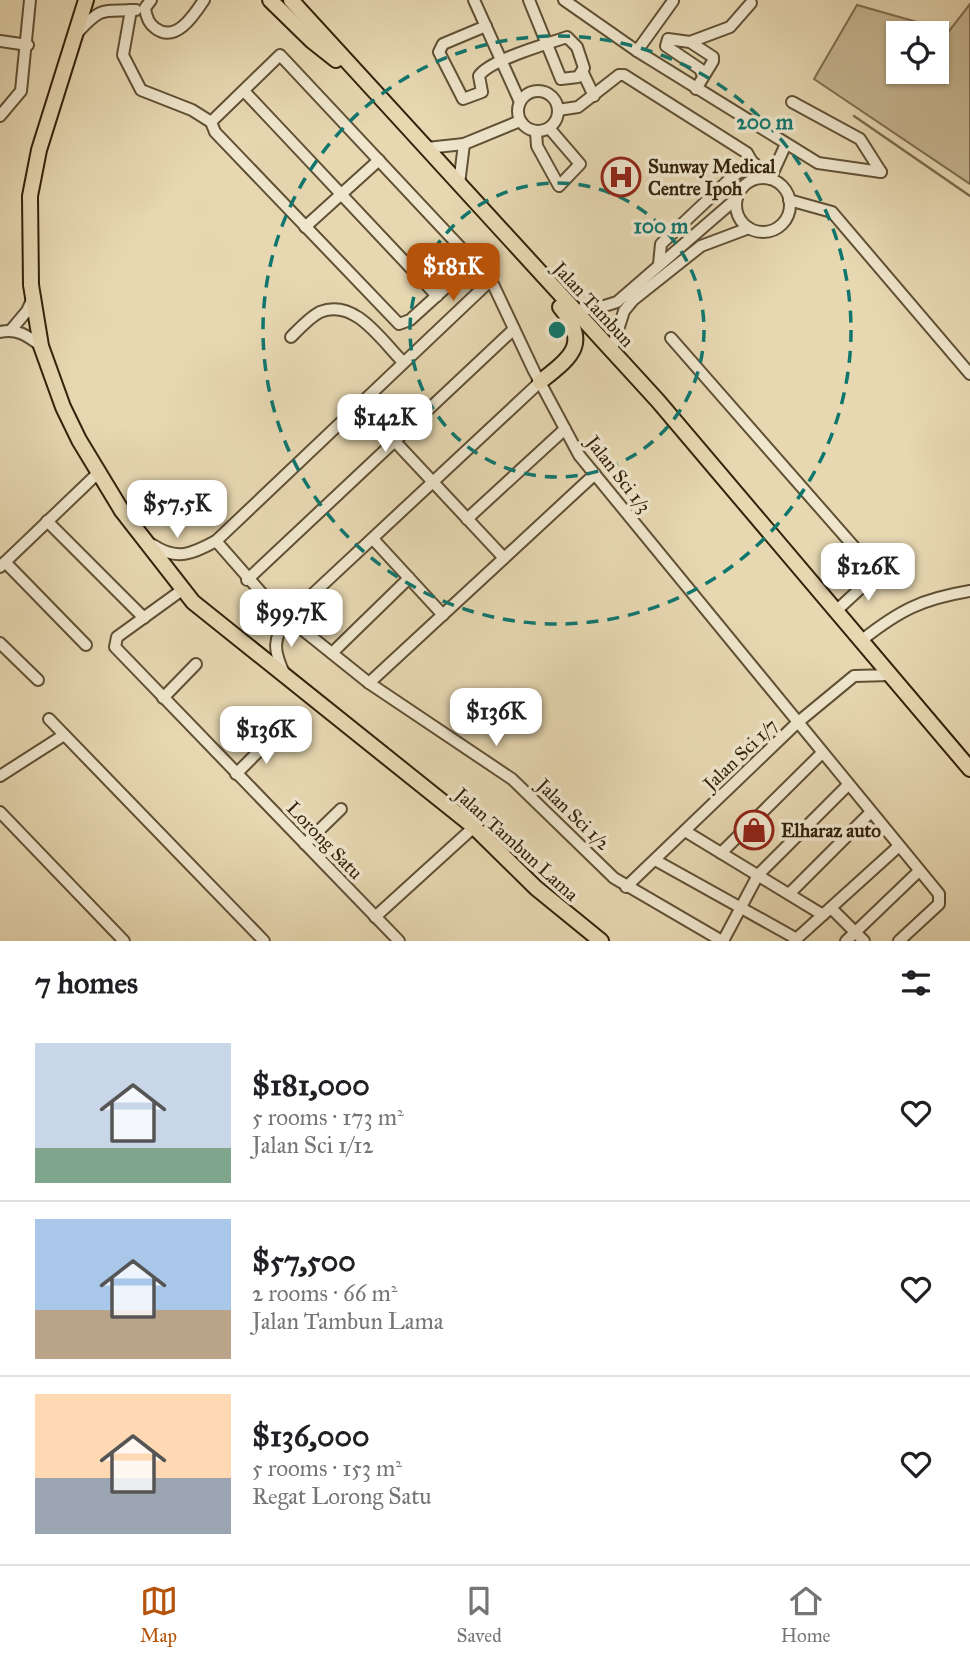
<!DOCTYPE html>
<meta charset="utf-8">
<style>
body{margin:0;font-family:"IM FELL Great Primer",serif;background:#f2f2f2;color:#202124;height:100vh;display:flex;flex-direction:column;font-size:26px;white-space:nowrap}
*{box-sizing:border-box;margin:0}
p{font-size:23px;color:#757577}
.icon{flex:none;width:38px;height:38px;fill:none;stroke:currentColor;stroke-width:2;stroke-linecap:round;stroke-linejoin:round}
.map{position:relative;height:941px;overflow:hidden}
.sheet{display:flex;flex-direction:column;background:#fff;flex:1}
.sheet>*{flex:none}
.tools{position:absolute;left:886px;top:21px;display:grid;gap:14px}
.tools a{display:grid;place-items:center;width:63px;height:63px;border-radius:0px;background:#fff;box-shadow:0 2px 5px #0004;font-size:35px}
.price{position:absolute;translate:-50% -60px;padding:0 16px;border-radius:14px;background:#fff;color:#222;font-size:23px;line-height:46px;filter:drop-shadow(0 2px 4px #0008)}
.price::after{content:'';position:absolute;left:50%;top:42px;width:21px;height:16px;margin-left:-10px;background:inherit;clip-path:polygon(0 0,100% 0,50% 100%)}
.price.on{background:#b45309;color:#fff}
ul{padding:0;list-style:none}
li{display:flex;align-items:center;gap:21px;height:175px;padding:0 35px}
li+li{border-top:2px solid #e0e0e0}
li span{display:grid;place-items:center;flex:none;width:196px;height:140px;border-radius:0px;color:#555}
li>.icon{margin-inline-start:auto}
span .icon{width:84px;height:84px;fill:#fffc;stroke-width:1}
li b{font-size:30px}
h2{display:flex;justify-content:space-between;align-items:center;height:84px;padding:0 35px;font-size:30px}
.dock{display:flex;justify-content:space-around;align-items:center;height:98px;border-top:2px solid #e0e0e0;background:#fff;font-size:19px;color:#757577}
.dock a{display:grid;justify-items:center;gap:4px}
.dock .on{color:#b45309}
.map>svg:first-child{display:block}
</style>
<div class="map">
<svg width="970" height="941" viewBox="0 0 970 941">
<rect width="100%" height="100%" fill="#e7d8b2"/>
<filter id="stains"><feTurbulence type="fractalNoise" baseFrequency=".00286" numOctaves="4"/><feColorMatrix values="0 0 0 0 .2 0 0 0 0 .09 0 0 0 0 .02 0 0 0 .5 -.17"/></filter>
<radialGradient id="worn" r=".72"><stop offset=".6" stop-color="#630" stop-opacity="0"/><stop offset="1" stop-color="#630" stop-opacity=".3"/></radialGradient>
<path fill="#c8b995" stroke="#7e6e50" stroke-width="2" fill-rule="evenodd" d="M970,4v180l-156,-105 43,-74 92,26zM936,33v39h-38v-39z"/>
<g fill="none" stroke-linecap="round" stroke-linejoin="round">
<polyline stroke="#7a6a4d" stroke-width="2.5" points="854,116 970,196"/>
<defs>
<g id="minor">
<path d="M151,0l-6,8c1,8 3,15 10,20 21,16 39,-13 49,-28"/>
<polyline points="474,0 520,102"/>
<polyline points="564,0 637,51 818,163 881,172"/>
<polyline points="131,10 123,55 141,90 192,110 211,122"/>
<path d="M486,26l-43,18 -4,8 24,47 19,-7 -3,-16c10,-16 68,-32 88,-39l10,10 7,21 -6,9 -17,2 -32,-79"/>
<path d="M78,32c25,-27 25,-20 58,-22"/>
<polyline points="0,41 28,45"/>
<polyline points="690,42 730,27 751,3"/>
<polyline points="637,51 673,1"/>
<polyline points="583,73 594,96"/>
<polyline points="696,89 713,61 713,57 690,42 668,39 666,46 700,69 703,76"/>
<circle cx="538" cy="111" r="20"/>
<polyline points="244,91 437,296"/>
<polyline points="792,102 860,139 881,172"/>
<polyline points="558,110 578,107 619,75 624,75 747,153 761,178"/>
<polyline points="0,116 21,91 30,0"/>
<polyline points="536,132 537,146 559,186 580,164 549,128"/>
<polyline points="427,148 464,144 520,121"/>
<circle cx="763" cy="205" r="27"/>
<polyline points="770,179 786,144"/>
<polyline points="459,184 464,144"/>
<polyline points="789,200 832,212 970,374"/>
<polyline points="305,227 379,160"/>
<polyline points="474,262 410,320 399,324 215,132 211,122 280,55 491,280 534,371 579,455 939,894 939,904 899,941"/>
<polyline points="659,264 661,244 733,176 754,163"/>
<polyline points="574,310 598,308 617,302 737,198"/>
<polyline points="11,330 27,311 33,298"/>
<path d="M0,332c17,-4 28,4 41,14"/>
<path d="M291,337c8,-8 19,-20 29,-25 35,-14 61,28 83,50"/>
<polyline points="671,338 877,573 837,610"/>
<polyline points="611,352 624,311 633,300 701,246 749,228"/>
<polyline points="359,403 504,558"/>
<polyline points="467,519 565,429"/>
<polyline points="47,521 144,618"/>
<polyline points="373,539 443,615"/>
<polyline points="216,541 273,606 369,683 512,779 614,878 722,941"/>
<path d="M153,545c24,16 39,9 63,-4l275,-261"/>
<polyline points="5,562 86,645"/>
<polyline points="0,567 98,473"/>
<polyline points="247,580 514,329"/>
<polyline points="182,590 117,637 115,647 399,941"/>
<path d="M862,640c38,-30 60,-41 108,-49"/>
<polyline points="0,643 38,680"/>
<polyline points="332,653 409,578"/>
<path d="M284,673c-11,-23 -11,-34 3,-55l253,-236"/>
<polyline points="369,683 595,474"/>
<polyline points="163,698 196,664"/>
<polyline points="49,719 264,941"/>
<polyline points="236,774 274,736"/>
<polyline points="0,776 64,735"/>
<polyline points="0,812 124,941"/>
<polyline points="685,831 823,915"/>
<polyline points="305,844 341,809"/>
<polyline points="721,853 822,753"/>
<polyline points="655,860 797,939"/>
<polyline points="626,887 797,723 854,676 891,675"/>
<polyline points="789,894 871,812"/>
<polyline points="831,908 864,941"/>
<polyline points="375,917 474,827"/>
<polyline points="723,941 758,875 848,785"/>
<polyline points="794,941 899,846"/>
<polyline points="846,941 919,871"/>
</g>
<g id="major">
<polyline points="86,0 39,150 30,196 31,285 41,346 63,407 79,440 122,511 193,602 474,827 536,888 601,941"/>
<polyline points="270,0 312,41 336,60"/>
<polyline points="291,0 658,401 970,769"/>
<path d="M540,382c31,-25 51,-38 20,-75"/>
</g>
</defs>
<use href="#minor" stroke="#605034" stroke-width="14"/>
<use href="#major" stroke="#33220a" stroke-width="18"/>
<use href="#minor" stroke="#efe6cd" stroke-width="10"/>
<use href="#major" stroke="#e7d8b2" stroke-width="14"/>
</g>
<g fill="none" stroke="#0f766e" stroke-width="3.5" stroke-dasharray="12 9">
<circle cx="557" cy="330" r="147"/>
<circle cx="557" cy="330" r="294"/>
</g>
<defs>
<symbol id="hospital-ring" viewBox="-11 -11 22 22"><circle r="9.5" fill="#efe6cd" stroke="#8f2418" stroke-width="1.5"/><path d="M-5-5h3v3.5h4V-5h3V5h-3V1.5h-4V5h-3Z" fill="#8f2418"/></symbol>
<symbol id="shop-ring" viewBox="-11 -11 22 22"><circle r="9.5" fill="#efe6cd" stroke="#8f2418" stroke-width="1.5"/><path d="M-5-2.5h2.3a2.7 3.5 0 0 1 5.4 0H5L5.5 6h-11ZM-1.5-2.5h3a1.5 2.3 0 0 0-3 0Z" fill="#8f2418"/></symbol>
</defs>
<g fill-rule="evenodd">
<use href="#hospital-ring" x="599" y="155" width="44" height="44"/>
<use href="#shop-ring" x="732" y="808" width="44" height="44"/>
</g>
<g text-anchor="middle" stroke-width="7" stroke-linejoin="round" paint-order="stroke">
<g font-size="19" font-weight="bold" fill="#33220a" stroke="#efe6cd" text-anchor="start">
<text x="648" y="173">Sunway Medical<tspan x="648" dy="22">Centre Ipoh</tspan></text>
<text x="781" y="837">Elharaz auto</text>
</g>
<g font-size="19" fill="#33220a" stroke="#efe6cd">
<text transform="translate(594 304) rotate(47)" y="7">Jalan Tambun</text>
<text transform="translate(619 474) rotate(52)" y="7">Jalan Sci 1/3</text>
<text transform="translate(740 754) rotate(-44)" y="7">Jalan Sci 1/7</text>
<text transform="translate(574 814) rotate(44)" y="7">Jalan Sci 1/2</text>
<text transform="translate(325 840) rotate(46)" y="7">Lorong Satu</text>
<text transform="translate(517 844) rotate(42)" y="7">Jalan Tambun Lama</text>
</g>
</g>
<circle cx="557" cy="330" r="10" fill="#0f766e" stroke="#efe6cd" stroke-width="3.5"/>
<g font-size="21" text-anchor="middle" font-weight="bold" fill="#0f766e" stroke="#efe6cd" stroke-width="7" stroke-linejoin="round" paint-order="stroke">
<text x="765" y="129">200 m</text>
<text x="661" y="233">100 m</text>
</g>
<rect width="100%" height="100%" filter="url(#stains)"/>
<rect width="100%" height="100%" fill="url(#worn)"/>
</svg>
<div class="tools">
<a><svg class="icon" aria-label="locate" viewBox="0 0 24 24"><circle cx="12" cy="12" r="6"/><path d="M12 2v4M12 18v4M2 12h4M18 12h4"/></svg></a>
</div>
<b class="price on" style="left:453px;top:303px">$181K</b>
<b class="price" style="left:385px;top:454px">$142K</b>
<b class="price" style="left:177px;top:540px">$57.5K</b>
<b class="price" style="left:868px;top:603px">$126K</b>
<b class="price" style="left:291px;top:649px">$99.7K</b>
<b class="price" style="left:496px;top:748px">$136K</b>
<b class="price" style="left:266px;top:766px">$136K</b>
</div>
<section class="sheet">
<h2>7 homes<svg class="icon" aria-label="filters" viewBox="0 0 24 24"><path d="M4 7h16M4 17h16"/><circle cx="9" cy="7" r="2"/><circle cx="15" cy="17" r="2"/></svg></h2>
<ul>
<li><span style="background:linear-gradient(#c9d6e8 75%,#7fa58c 0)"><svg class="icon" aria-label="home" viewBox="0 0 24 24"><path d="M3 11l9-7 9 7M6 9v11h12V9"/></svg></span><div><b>$181,000</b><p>5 rooms · 173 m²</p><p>Jalan Sci 1/12</p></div><svg class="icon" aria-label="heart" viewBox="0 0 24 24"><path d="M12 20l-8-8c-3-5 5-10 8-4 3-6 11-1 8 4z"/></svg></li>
<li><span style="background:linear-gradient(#a9c7e8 65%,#b9a48a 0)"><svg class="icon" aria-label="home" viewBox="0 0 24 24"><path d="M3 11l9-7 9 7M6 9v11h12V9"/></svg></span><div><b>$57,500</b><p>2 rooms · 66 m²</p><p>Jalan Tambun Lama</p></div><svg class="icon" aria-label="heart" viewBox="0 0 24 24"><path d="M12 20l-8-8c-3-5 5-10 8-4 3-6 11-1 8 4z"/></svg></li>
<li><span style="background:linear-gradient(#ffd9b3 60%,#9aa5b1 0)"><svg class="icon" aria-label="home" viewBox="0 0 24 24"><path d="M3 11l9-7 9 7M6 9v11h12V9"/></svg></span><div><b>$136,000</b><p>5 rooms · 153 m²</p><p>Regat Lorong Satu</p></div><svg class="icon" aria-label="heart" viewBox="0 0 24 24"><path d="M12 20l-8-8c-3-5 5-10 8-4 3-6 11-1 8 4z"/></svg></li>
</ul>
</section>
<nav class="dock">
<a class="on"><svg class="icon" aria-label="map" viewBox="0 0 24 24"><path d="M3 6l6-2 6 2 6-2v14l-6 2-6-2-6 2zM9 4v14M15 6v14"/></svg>Map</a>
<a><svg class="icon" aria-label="saved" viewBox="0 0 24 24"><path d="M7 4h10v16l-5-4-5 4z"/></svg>Saved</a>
<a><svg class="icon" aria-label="home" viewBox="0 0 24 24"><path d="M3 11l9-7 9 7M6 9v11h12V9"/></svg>Home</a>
</nav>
